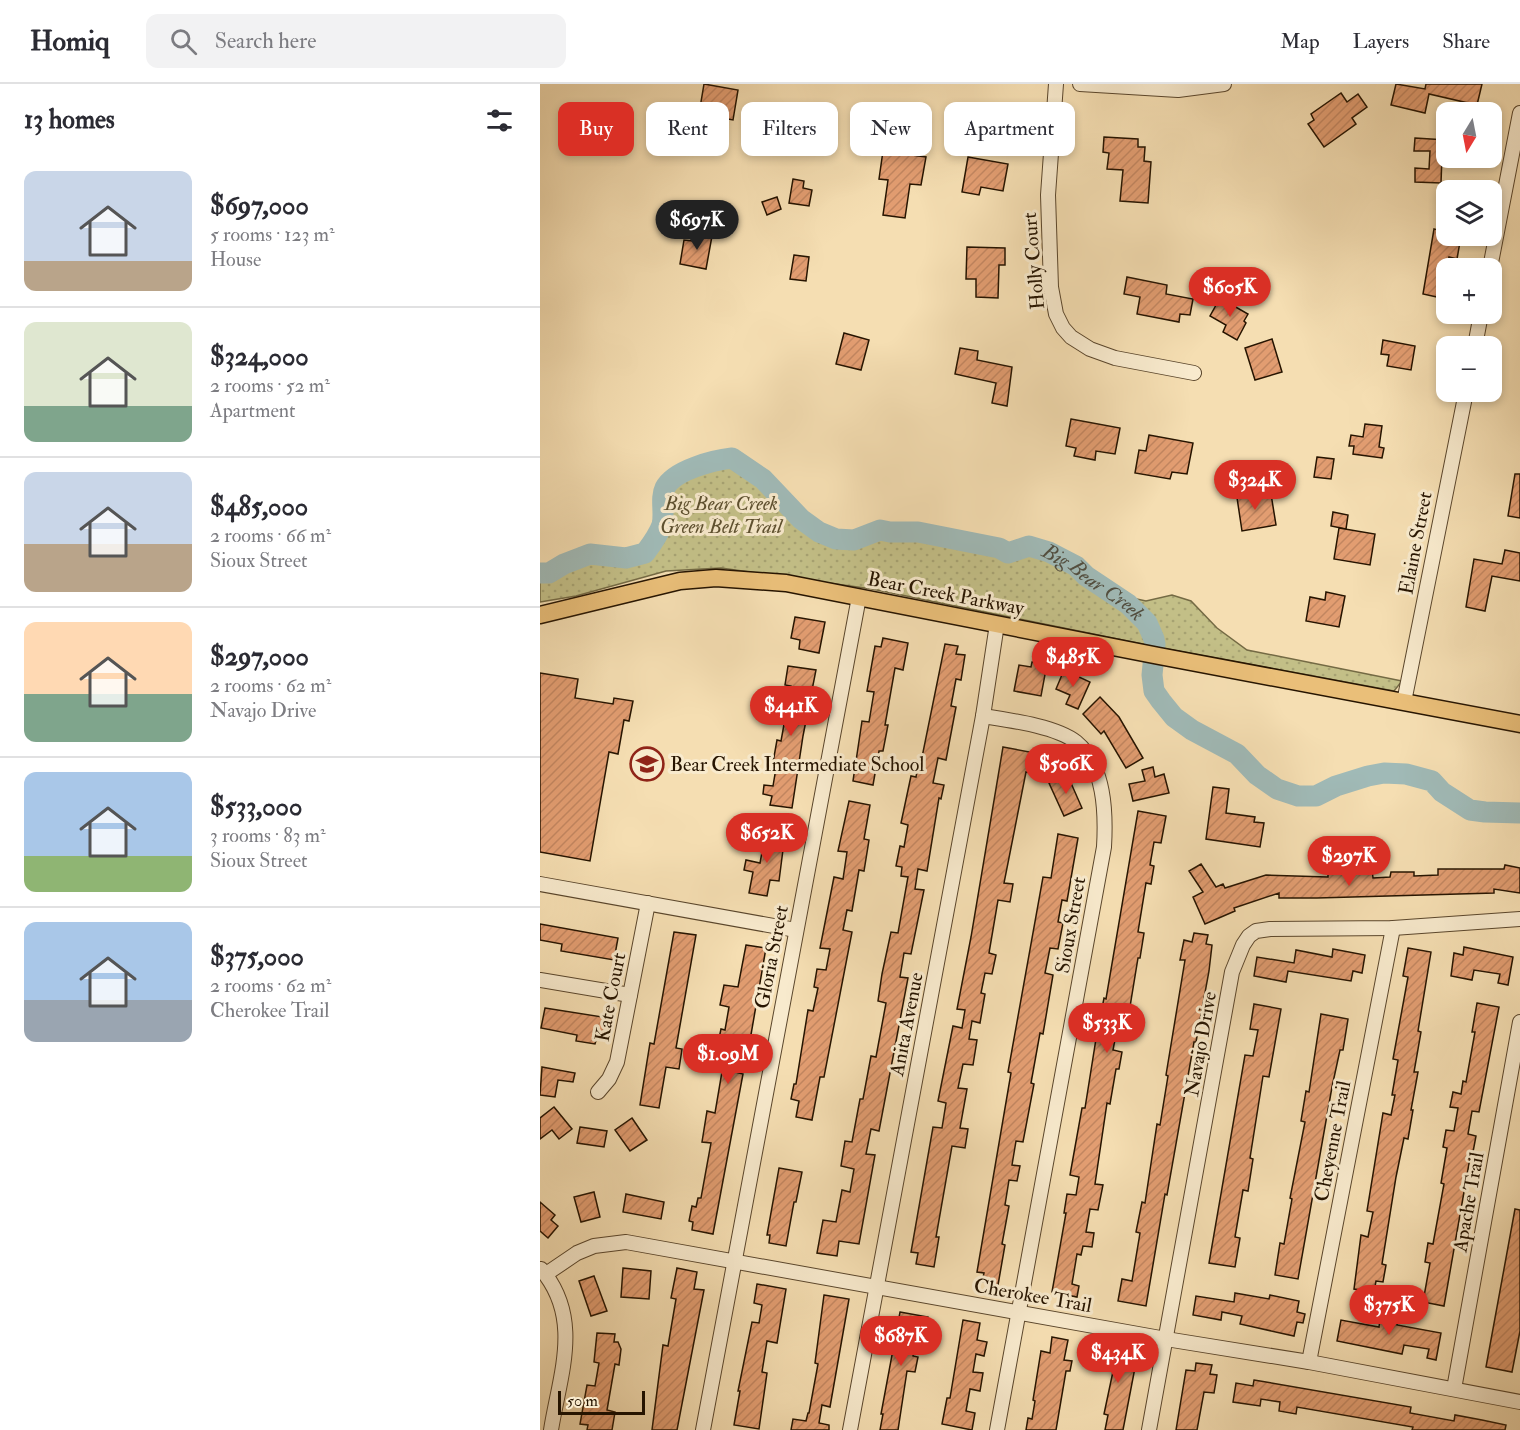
<!DOCTYPE html>
<meta charset="utf-8">
<style>
body{margin:0;font-family:"IM FELL Double Pica",serif;background:#f2f2f3;color:#2b2b33;height:100vh;display:flex;flex-direction:column;font-size:22px;white-space:nowrap}
*{box-sizing:border-box;margin:0}
p{font-size:20px;color:#7c7c81}
.icon{flex:none;width:33px;height:33px;fill:none;stroke:currentColor;stroke-width:2;stroke-linecap:round;stroke-linejoin:round}
.map{position:relative;flex:1;overflow:hidden}
.side{display:flex;flex-direction:column;background:#fff;width:540px}
.side>*{flex:none}
.hud{position:absolute;left:18px;top:18px;width:570px;height:54px;display:flex;gap:12px}
.needle{width:39px;rotate:190deg}
.tools{position:absolute;left:896px;top:18px;display:grid;gap:12px}
.tools a{display:grid;place-items:center;width:66px;height:66px;border-radius:12px;background:#fff;box-shadow:0 3px 9px #0003;font-size:30px}
.scale{position:absolute;left:18px;bottom:15px;width:87px;box-sizing:border-box;padding-left:6px;border:3px solid #261400;border-top:0;font-size:16px;line-height:21px;white-space:nowrap;color:#261400;-webkit-text-stroke:4px #f8eacd;paint-order:stroke}
.price{position:absolute;translate:-50% -51px;padding:0 14px;border-radius:21px;background:#d93025;color:#fff;font-size:20px;line-height:39px;filter:drop-shadow(0 2px 3px #0008)}
.price::after{content:'';position:absolute;left:50%;top:36px;width:18px;height:14px;margin-left:-9px;background:inherit;clip-path:polygon(0 0,100% 0,50% 100%)}
.price.selected{background:#222;color:#fff}
ul{padding:0;list-style:none}
li{display:flex;align-items:center;gap:18px;height:150px;padding:0 24px}
li+li{border-top:2px solid #e1e1e2}
li span{display:grid;place-items:center;flex:none;width:168px;height:120px;border-radius:12px;color:#555}
li>.icon{margin-inline-start:auto}
span .icon{width:72px;height:72px;fill:#fffc;stroke-width:1}
li b{font-size:26px}
h2{display:flex;justify-content:space-between;align-items:center;height:72px;padding:0 24px;font-size:26px}
.pill{padding:0 21px;border-radius:12px;background:#fff;box-shadow:0 3px 9px #0003;font-size:21px;line-height:54px}
.pill.selected{background:#d93025;color:#fff}
header{display:flex;align-items:center;gap:36px;box-sizing:border-box;height:84px;padding:0 30px;background:#fff;border-bottom:2px solid #e1e1e2}
header strong{font-size:28px}
nav{display:flex;gap:33px;margin-inline-start:auto;font-size:21px}
.search{width:420px;height:54px;background:#f2f2f3;display:flex;align-items:center;gap:15px;box-sizing:border-box;padding:0 21px;border-radius:12px;color:#7c7c81;font-size:22px}
main{display:flex;flex:1;min-height:0}
.map>svg:first-child{display:block}
</style>
<header>
<strong>Homiq</strong>
<div class="search"><svg class="icon" aria-label="search" viewBox="0 0 24 24"><circle cx="10" cy="10" r="6"/><path d="M15 15l6 6"/></svg>Search here</div>
<nav><a>Map</a><a>Layers</a><a>Share</a></nav>
</header>
<main>
<section class="side">
<h2>13 homes<svg class="icon" aria-label="filters" viewBox="0 0 24 24"><path d="M4 7h16M4 17h16"/><circle cx="9" cy="7" r="2"/><circle cx="15" cy="17" r="2"/></svg></h2>
<ul>
<li><span style="background:linear-gradient(#c9d6e8 75%,#b9a48a 0)"><svg class="icon" aria-label="home" viewBox="0 0 24 24"><path d="M3 11l9-7 9 7M6 9v11h12V9"/></svg></span><div><b>$697,000</b><p>5 rooms · 123 m²</p><p>House</p></div></li>
<li><span style="background:linear-gradient(#dfe7d0 70%,#7fa58c 0)"><svg class="icon" aria-label="home" viewBox="0 0 24 24"><path d="M3 11l9-7 9 7M6 9v11h12V9"/></svg></span><div><b>$324,000</b><p>2 rooms · 52 m²</p><p>Apartment</p></div></li>
<li><span style="background:linear-gradient(#c9d6e8 60%,#b9a48a 0)"><svg class="icon" aria-label="home" viewBox="0 0 24 24"><path d="M3 11l9-7 9 7M6 9v11h12V9"/></svg></span><div><b>$485,000</b><p>2 rooms · 66 m²</p><p>Sioux Street</p></div></li>
<li><span style="background:linear-gradient(#ffd9b3 60%,#7fa58c 0)"><svg class="icon" aria-label="home" viewBox="0 0 24 24"><path d="M3 11l9-7 9 7M6 9v11h12V9"/></svg></span><div><b>$297,000</b><p>2 rooms · 62 m²</p><p>Navajo Drive</p></div></li>
<li><span style="background:linear-gradient(#a9c7e8 70%,#8fb573 0)"><svg class="icon" aria-label="home" viewBox="0 0 24 24"><path d="M3 11l9-7 9 7M6 9v11h12V9"/></svg></span><div><b>$533,000</b><p>3 rooms · 83 m²</p><p>Sioux Street</p></div></li>
<li><span style="background:linear-gradient(#a9c7e8 65%,#9aa5b1 0)"><svg class="icon" aria-label="home" viewBox="0 0 24 24"><path d="M3 11l9-7 9 7M6 9v11h12V9"/></svg></span><div><b>$375,000</b><p>2 rooms · 62 m²</p><p>Cherokee Trail</p></div></li>
</ul>
</section>
<div class="map">
<svg width="980" height="1346" viewBox="0 0 980 1346">
<defs>
<pattern id="park-dots" width="8" height="8" patternUnits="userSpaceOnUse" patternTransform="scale(1.5)"><rect width="8" height="8" fill="#c3bf87"/><path d="M2 2h.1M6 6h.1" fill="none" stroke="#a7a373" stroke-width="1.8" stroke-linecap="round"/></pattern>
<pattern id="building-hatch" width="6" height="6" patternUnits="userSpaceOnUse" patternTransform="scale(1.5)"><rect width="6" height="6" fill="#e29d71"/><path d="M-1 1l2-2M0 6l6-6M5 7l2-2" fill="none" stroke="#c28660"/></pattern>
</defs>
<rect width="100%" height="100%" fill="#f5deb2"/>
<filter id="stains"><feTurbulence type="fractalNoise" baseFrequency=".00333" numOctaves="4"/><feColorMatrix values="0 0 0 0 .2 0 0 0 0 .09 0 0 0 0 .02 0 0 0 .5 -.17"/></filter>
<radialGradient id="worn" r=".72"><stop offset=".6" stop-color="#630" stop-opacity="0"/><stop offset="1" stop-color="#630" stop-opacity=".3"/></radialGradient>
<path fill="url(#park-dots)" stroke="#746a44" stroke-width="1.5" d="M192,374c11,6 22,13 31,21 22,21 42,54 74,60 17,4 28,-7 44,-9 33,-3 86,11 118,18l9,4 21,-6 20,6 69,43 28,6 26,-6 19,6 26,27 30,22 155,31 -8,10 -232,-43 -290,-59 -151,-21 -55,3 -90,25 -36,6v-29h9l15,-9 26,-10 36,4 19,-5 11,-15 6,-14 3,-35 9,-11 38,-18z"/>
<g fill="none" stroke-linecap="round" stroke-linejoin="round">
<path stroke="#a0bab7" stroke-width="21" id="s1" d="M0,489h9l15,-9 26,-10 36,4 19,-5c6,-8 13,-17 17,-28 3,-11 -2,-27 3,-37 9,-18 49,-28 67,-30l31,21 38,40 18,13 17,7 18,1 26,-10 10,2h28l81,16 9,5 21,-7 20,6 27,14 10,10 42,28 19,19 7,16 1,5 -3,31 2,16 7,10 13,16 18,13 45,24 20,21 20,14 21,7h18l20,-10 32,-10 16,-3 22,1 26,7 10,11 28,18 15,2 35,1"/>
</g>
<g fill="url(#building-hatch)" stroke="#261400" stroke-width="1.5">
<polygon points="164,0 198,6 193,36 159,30"/>
<polygon points="856,0 885,5 886,0 942,0 937,21 889,10 885,29 851,21"/>
<polygon points="801,9 807,18 818,10 827,23 812,34 816,40 784,63 768,40 774,36 771,30"/>
<polygon points="564,53 598,55 598,63 605,63 604,77 611,78 608,119 580,117 583,86 567,85 569,69 563,68"/>
<polygon points="875,54 906,56 906,72 902,72 901,99 875,98 875,84 889,85 890,67 874,67"/>
<polygon points="343,67 386,73 381,101 370,100 365,134 343,131 348,96 339,95"/>
<polygon points="428,73 468,80 463,107 441,103 439,111 422,108"/>
<polygon points="253,95 264,97 263,104 272,106 269,122 249,119"/>
<polygon points="237,113 241,125 227,131 222,118"/>
<polygon points="894,145 906,148 906,152 921,152 917,175 909,173 906,184 906,215 883,210"/>
<polygon points="155,149 172,152 166,185 140,180 144,156 153,157"/>
<polygon points="427,163 465,164 465,181 459,181 458,214 436,213 436,195 426,195"/>
<polygon points="254,171 269,173 266,197 250,195"/>
<polygon points="587,193 627,201 626,210 653,215 650,231 640,230 639,238 597,230 600,213 584,210"/>
<polygon points="680,214 708,230 704,237 706,239 697,256 683,248 686,241 670,232"/>
<polygon points="304,249 329,256 321,286 296,280"/>
<polygon points="732,255 742,288 715,296 705,264"/>
<polygon points="843,256 875,262 871,286 847,282 849,271 841,270"/>
<polygon points="420,264 438,267 437,276 472,283 467,322 452,319 456,299 415,290"/>
<polygon points="531,335 580,344 575,370 556,367 555,376 534,372 536,364 526,362"/>
<polygon points="825,340 842,342 839,363 844,364 842,374 813,370 814,362 809,362 811,351 823,353"/>
<polygon points="609,351 653,359 647,390 632,388 630,395 595,389 599,366 606,367"/>
<polygon points="777,373 794,375 791,395 774,393"/>
<polygon points="975,390 980,390 980,434 968,432"/>
<polygon points="710,405 711,413 731,410 736,441 702,447 696,407"/>
<polygon points="793,428 808,431 806,445 791,442"/>
<polygon points="799,444 835,450 830,481 794,475"/>
<polygon points="965,466 980,469 980,497 952,492 945,527 926,523 934,475 962,480"/>
<polygon points="786,508 805,512 799,543 766,537 770,513 785,516"/>
<polygon points="255,533 285,538 279,569 259,565 260,556 251,554"/>
<polygon points="343,554 368,559 363,586 355,584 345,641 348,641 343,667 339,667 333,701 313,697 322,637 329,638 334,608 327,607 335,562 341,563"/>
<polygon points="405,560 418,562 416,570 425,571 421,596 416,595 411,622 416,623 406,676 398,674 393,699 404,701 401,715 399,714 387,787 378,785 375,805 384,806 371,870 364,869 360,893 368,894 339,1047 331,1045 326,1070 335,1071 319,1160 299,1157 297,1172 277,1169 283,1136 296,1138 302,1106 310,1108 314,1085 301,1082 305,1057 312,1058 320,1015 323,1015 331,972 336,973 346,919 338,917 342,890 351,848 358,849 368,793 361,792 362,783 356,782 360,762 364,763 368,741 361,739 371,692 376,693 378,683 380,683"/>
<polygon points="492,578 507,580 501,612 474,607 479,581 491,583"/>
<polygon points="248,582 276,586 263,652 252,724 230,721 232,712 223,710 224,701 233,702 236,684 232,684 237,656 241,657 251,602 245,601"/>
<polygon points="524,586 550,598 538,625 526,620 530,611 516,605"/>
<polygon points="0,589 38,595 35,614 73,620 74,614 93,617 89,637 84,636 78,670 69,668 50,777 0,768"/>
<polygon points="560,613 579,633 603,674 586,684 564,647 561,650 543,630"/>
<polygon points="463,663 495,669 491,689 486,688 464,799 473,800 470,818 458,816 449,869 456,871 452,890 445,889 441,909 445,910 440,939 432,937 429,955 437,956 433,981 423,980 418,1004 427,1005 420,1044 428,1045 425,1064 412,1062 396,1153 399,1153 394,1183 376,1180 378,1169 371,1168 393,1043 402,1044 406,1019 398,1017 413,942 422,944 425,926 417,925 431,853"/>
<polygon points="613,683 615,693 624,690 629,709 593,717 589,700 605,697 602,686"/>
<polygon points="527,690 542,724 524,732 509,699"/>
<polygon points="673,703 689,705 686,729 715,733 714,738 724,739 720,763 666,755"/>
<polygon points="309,717 330,721 324,755 329,756 324,787 319,786 312,827 307,826 303,846 312,848 284,993 280,993 272,1036 256,1033 259,1017 251,1015 254,1000 256,1000 268,926 273,927 278,904 274,903 277,885 286,886 290,865 280,864 294,793 303,795 307,768 298,767"/>
<polygon points="598,727 626,732 621,759 614,758 610,781 614,782 611,800 606,799 598,848 604,849 600,874 598,874 586,947 577,945 573,966 582,968 579,985 576,985 570,1020 567,1019 555,1100 563,1101 558,1126 550,1125 546,1148 554,1149 552,1163 543,1162 541,1171 537,1170 532,1200 539,1202 537,1213 512,1208 526,1129 524,1129 527,1110 536,1111 539,1093 530,1091 542,1024 545,1024 556,955 564,914 566,915"/>
<polygon points="226,747 245,750 239,797 230,796 227,812 209,809 213,788 204,786 206,776 220,779"/>
<polygon points="518,750 538,754 527,817 522,816 518,838 523,839 518,865 510,864 505,889 513,891 503,950 500,949 491,999 494,1000 483,1058 476,1057 472,1081 480,1082 477,1097 469,1096 465,1121 469,1122 462,1160 465,1161 458,1201 442,1198 444,1189 437,1188 471,989 468,988 503,793 511,794"/>
<polygon points="661,780 676,803 683,800 685,804 726,791 788,793 788,789 814,789 814,785 832,785 833,794 850,793 851,788 874,788 874,792 898,791 898,785 964,785 965,781 980,784 980,809 954,805 954,809 777,814 739,814 739,809 694,824 695,827 665,840 653,813 663,808 649,787"/>
<polygon points="0,840 78,854 74,876 21,867 22,860 0,856"/>
<polygon points="134,848 156,851 136,964 142,965 139,985 126,983 119,1024 100,1021 110,959 114,960"/>
<polygon points="654,849 668,851 666,860 672,861 669,887 656,958 654,958 627,1111 625,1110 606,1222 578,1217 582,1195 592,1197 600,1149 596,1148 602,1118 605,1119 617,1040 620,1041 628,992 626,991 645,876 640,876 644,856 652,858"/>
<polygon points="206,861 226,864 208,968 199,967 195,988 203,990 173,1150 152,1146 153,1138 149,1137 152,1122 156,1123 158,1114 161,1114 171,1059 162,1058 167,1027 175,1029 184,976 182,976 184,966 177,964 181,945 185,946 189,923 180,921 184,901 198,903"/>
<polygon points="924,863 973,873 968,901 958,899 960,890 934,886 932,896 911,892 914,869 923,871"/>
<polygon points="868,864 891,868 878,947 881,948 874,988 878,988 871,1026 873,1026 868,1055 864,1054 856,1093 842,1180 846,1181 843,1198 836,1197 834,1208 814,1205 821,1151 828,1153 833,1128 827,1127 843,1029 851,1031 855,1011 852,1011 858,976 853,975 868,893 863,892"/>
<polygon points="793,865 825,871 822,889 813,887 811,897 748,887 746,898 714,892 717,873 754,879 756,866 792,873"/>
<polygon points="937,919 959,923 939,1028 932,1027 928,1050 936,1052 933,1068 931,1068 904,1222 883,1218 890,1179 885,1178 888,1159 893,1160 904,1100 901,1099 907,1064 903,1063 906,1046 914,1047 918,1024 910,1023 913,1008 921,1010 923,997 926,998 935,948 932,948"/>
<polygon points="714,920 741,925 729,993 723,992 710,1074 713,1075 708,1107 703,1106 695,1153 700,1154 695,1183 669,1179 705,971 713,972 718,946 710,945"/>
<polygon points="5,924 69,934 65,955 57,953 55,960 36,957 37,951 1,944"/>
<polygon points="781,930 808,935 803,966 800,966 792,1003 758,1195 735,1191 740,1159 744,1160 752,1115 750,1114 765,1038 761,1037 766,1007 769,1008"/>
<polygon points="2,983 35,989 33,998 18,996 15,1013 0,1011"/>
<polygon points="14,1023 32,1045 19,1055 12,1046 0,1055 0,1034"/>
<polygon points="92,1034 107,1056 90,1067 75,1046"/>
<polygon points="40,1043 67,1047 64,1063 37,1059"/>
<polygon points="239,1084 262,1088 256,1118 254,1118 246,1162 229,1159 230,1151 227,1151"/>
<polygon points="54,1108 60,1133 41,1138 34,1113"/>
<polygon points="86,1110 124,1118 121,1135 83,1128"/>
<polygon points="0,1118 15,1131 11,1136 18,1142 8,1154 0,1147"/>
<polygon points="975,1125 980,1126 980,1247 972,1288 946,1283"/>
<polygon points="83,1184 111,1187 109,1215 81,1213"/>
<polygon points="137,1184 157,1188 154,1205 164,1206 137,1346 112,1346 123,1261 128,1262 136,1215 131,1214"/>
<polygon points="54,1192 67,1227 51,1232 39,1197"/>
<polygon points="217,1200 246,1205 237,1259 227,1257 222,1288 227,1289 219,1345 194,1341 200,1307 198,1307 212,1238 219,1239 222,1221 214,1219"/>
<polygon points="695,1209 729,1215 730,1211 759,1217 757,1228 765,1230 763,1239 757,1238 754,1252 700,1240 702,1232 682,1228 681,1236 653,1231 656,1212 694,1218"/>
<polygon points="284,1211 309,1215 290,1323 282,1321 279,1339 289,1341 289,1346 251,1346 253,1335 266,1337 268,1329 269,1329 278,1280 275,1279"/>
<polygon points="360,1228 388,1233 384,1251 377,1250 373,1272 378,1273 375,1288 367,1287 358,1346 340,1346 343,1330 341,1330"/>
<polygon points="841,1228 859,1232 857,1241 901,1249 896,1276 887,1274 889,1265 864,1261 862,1270 797,1257 801,1236 839,1243"/>
<polygon points="423,1236 440,1239 437,1256 447,1258 444,1272 436,1270 433,1288 443,1289 440,1307 430,1305 426,1327 435,1329 432,1346 402,1340 407,1314 410,1314"/>
<polygon points="57,1249 75,1250 74,1258 78,1258 81,1265 79,1281 75,1280 67,1326 75,1328 72,1346 47,1346 48,1341 40,1340 47,1301 55,1302 59,1279 54,1278"/>
<polygon points="512,1253 528,1256 524,1276 532,1277 530,1287 526,1287 516,1346 486,1346 488,1334 492,1335 495,1317 493,1316 501,1267 510,1269"/>
<polygon points="557,1260 598,1268 583,1346 565,1346 568,1331 564,1330 575,1278 555,1275"/>
<polygon points="656,1279 672,1281 670,1290 677,1291 674,1309 664,1308 657,1346 636,1346 646,1286 655,1287"/>
<polygon points="714,1296 871,1323 870,1329 914,1337 915,1331 942,1336 966,1341 965,1346 872,1346 873,1343 757,1323 756,1330 739,1327 740,1318 721,1315 720,1322 693,1318 696,1299 713,1302"/>
</g>
<g fill="none" stroke-linecap="round" stroke-linejoin="round">
<defs>
<g id="minor">
<polyline points="516,0 508,111 511,203 516,230 523,244 531,253 550,265 575,274 654,289"/>
<polyline points="540,0 638,6 684,0"/>
<polyline points="950,184 980,29"/>
<polyline points="935,262 941,230"/>
<polyline points="864,618 926,308"/>
<path d="M443,632c25,4 73,10 93,26 29,24 30,71 28,105l-107,583"/>
<polyline points="0,800 256,846"/>
<polyline points="0,896 90,911"/>
<polyline points="58,1008 69,995 77,978 108,819"/>
<path d="M1,1185c42,49 19,105 10,161"/>
<polyline points="6,1190 37,1169 54,1162 86,1158 626,1255 769,1278 980,1318"/>
<polyline points="769,1278 853,844"/>
<polyline points="914,1305 980,938"/>
<polyline points="163,1346 319,513"/>
<polyline points="310,1346 443,632 457,540"/>
<polyline points="609,1346 692,888 703,861 709,852 716,847 730,845 853,844 980,835"/>
</g>
<polyline id="major" points="0,531 140,497 176,494 246,499 619,572 980,640"/>
</defs>
<use href="#minor" stroke="#5a462c" stroke-width="16"/>
<use href="#major" stroke="#261400" stroke-width="19"/>
<use href="#minor" stroke="#f8eacd" stroke-width="14"/>
<use href="#major" stroke="#eabf79" stroke-width="16"/>
</g>
<defs>
<symbol id="school-ring" viewBox="-11 -11 22 22"><circle r="9.5" fill="#f8eacd" stroke="#8f2418" stroke-width="1.5"/><path d="M0-5L7-2L0 1L-7-2ZM-4 1L0 2.5L4 1V4Q0 6-4 4Z" fill="#8f2418"/></symbol>
</defs>
<g fill-rule="evenodd">
<use href="#school-ring" x="88" y="661" width="38" height="38"/>
</g>
<g text-anchor="middle" stroke-width="6" stroke-linejoin="round" paint-order="stroke">
<g font-size="20" fill="#261400" stroke="#f8eacd">
<text transform="translate(493 177) rotate(-95)" y="7">Holly Court</text>
<text transform="translate(875 459) rotate(-79)" y="7">Elaine Street</text>
<text transform="translate(406 509) rotate(11)" y="7">Bear Creek Parkway</text>
<text transform="translate(530 841) rotate(-80)" y="7">Sioux Street</text>
<text transform="translate(231 873) rotate(-79)" y="7">Gloria Street</text>
<text transform="translate(70 913) rotate(-79)" y="7">Kate Court</text>
<text transform="translate(366 940) rotate(-79)" y="7">Anita Avenue</text>
<text transform="translate(660 960) rotate(-80)" y="7">Navajo Drive</text>
<text transform="translate(792 1057) rotate(-79)" y="7">Cheyenne Trail</text>
<text transform="translate(928 1118) rotate(-80)" y="7">Apache Trail</text>
<text transform="translate(493 1211) rotate(10)" y="7">Cherokee Trail</text>
</g>
<g font-size="20" font-style="italic" fill="#5d502f" stroke="#f8eacd">
<text x="181" y="426">Big Bear Creek<tspan x="181" dy="23">Green Belt Trail</tspan></text>
</g>
<g font-size="20" fill="#261400" stroke="#f8eacd" text-anchor="start">
<text x="130" y="687">Bear Creek Intermediate School</text>
</g>
<g font-size="21" font-style="italic" fill="#514e40" stroke="#f8eacd">
<text dy="7" stroke="none"><textPath href="#s1" startOffset="663">Big Bear Creek</textPath></text>
</g>
</g>
<rect width="100%" height="100%" filter="url(#stains)"/>
<rect width="100%" height="100%" fill="url(#worn)"/>
</svg>
<div class="tools">
<a><svg class="needle" viewBox="-14 -14 28 28"><path d="M0-13l5 13h-10z" fill="#e53935"/><path d="M0 13l5-13h-10z" fill="#7c7c81"/></svg></a>
<a><svg class="icon" aria-label="layers" viewBox="0 0 24 24"><path d="M12 4l9 5-9 5-9-5zM3 14l9 5 9-5"/></svg></a>
<a>+</a>
<a>−</a>
</div>
<div class="scale">50 m</div>
<b class="price selected" style="left:157px;top:167px">$697K</b>
<b class="price" style="left:690px;top:234px">$605K</b>
<b class="price" style="left:715px;top:427px">$324K</b>
<b class="price" style="left:533px;top:604px">$485K</b>
<b class="price" style="left:251px;top:653px">$441K</b>
<b class="price" style="left:526px;top:711px">$506K</b>
<b class="price" style="left:227px;top:780px">$652K</b>
<b class="price" style="left:809px;top:803px">$297K</b>
<b class="price" style="left:567px;top:970px">$533K</b>
<b class="price" style="left:188px;top:1001px">$1.09M</b>
<b class="price" style="left:849px;top:1252px">$375K</b>
<b class="price" style="left:361px;top:1283px">$687K</b>
<b class="price" style="left:578px;top:1300px">$434K</b>
<div class="hud">
<a class="pill selected">Buy</a>
<a class="pill">Rent</a>
<a class="pill">Filters</a>
<a class="pill">New</a>
<a class="pill">Apartment</a>
</div>
</div>
</main>
